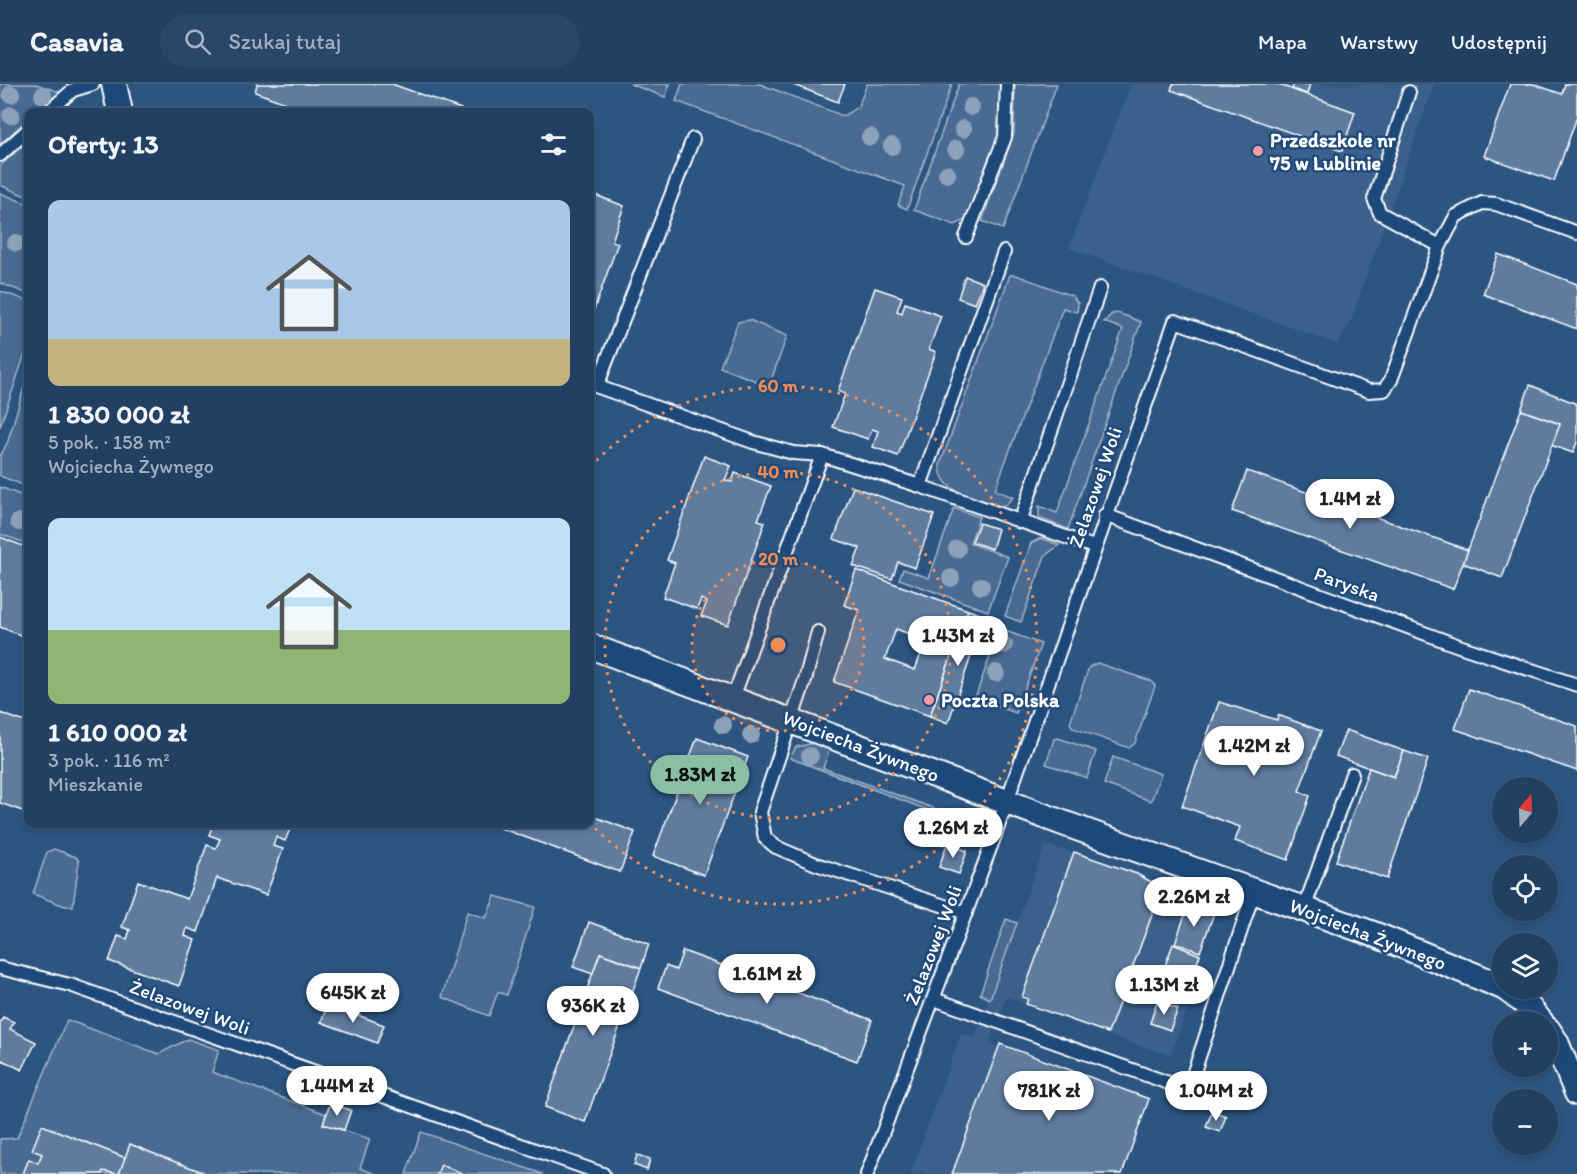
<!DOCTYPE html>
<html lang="pl">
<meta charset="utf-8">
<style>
body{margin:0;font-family:Itim,sans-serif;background:#294768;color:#f1f3f6;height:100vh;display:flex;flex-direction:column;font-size:22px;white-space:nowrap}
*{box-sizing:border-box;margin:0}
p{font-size:20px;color:#a2afbe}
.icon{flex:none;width:33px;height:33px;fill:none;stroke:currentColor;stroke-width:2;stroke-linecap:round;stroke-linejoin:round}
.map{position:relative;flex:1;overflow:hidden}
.drawer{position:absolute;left:24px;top:24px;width:570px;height:720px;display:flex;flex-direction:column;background:#214062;border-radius:12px;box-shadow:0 3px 9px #0003,0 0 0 2px #3e5977}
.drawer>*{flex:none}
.needle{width:39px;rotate:19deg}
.controls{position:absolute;left:1492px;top:693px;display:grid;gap:12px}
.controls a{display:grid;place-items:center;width:66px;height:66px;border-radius:50%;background:#214062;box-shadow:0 3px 9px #0003,0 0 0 2px #3e5977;font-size:30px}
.price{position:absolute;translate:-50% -51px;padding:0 14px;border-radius:21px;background:#fff;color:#222;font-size:20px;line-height:39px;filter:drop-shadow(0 2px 3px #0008)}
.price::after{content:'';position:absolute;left:50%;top:36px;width:18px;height:14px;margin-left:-9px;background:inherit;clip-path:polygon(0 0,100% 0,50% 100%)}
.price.on{background:#8abfa5;color:#111}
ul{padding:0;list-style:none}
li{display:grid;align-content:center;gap:12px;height:318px;padding:0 24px}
li span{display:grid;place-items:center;height:186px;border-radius:12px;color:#555}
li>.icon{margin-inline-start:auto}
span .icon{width:108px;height:108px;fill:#fffc;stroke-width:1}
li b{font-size:26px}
h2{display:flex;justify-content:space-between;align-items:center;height:72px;padding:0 24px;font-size:26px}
header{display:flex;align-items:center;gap:36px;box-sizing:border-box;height:84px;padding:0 30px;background:#214062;border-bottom:2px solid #3e5977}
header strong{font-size:28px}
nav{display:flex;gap:33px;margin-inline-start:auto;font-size:21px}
.search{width:420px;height:54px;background:#294768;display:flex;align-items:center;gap:15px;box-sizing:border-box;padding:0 21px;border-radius:33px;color:#a2afbe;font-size:22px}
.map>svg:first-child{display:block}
</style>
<header>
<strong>Casavia</strong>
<div class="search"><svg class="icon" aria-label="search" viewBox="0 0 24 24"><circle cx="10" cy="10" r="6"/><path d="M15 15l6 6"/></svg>Szukaj tutaj</div>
<nav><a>Mapa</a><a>Warstwy</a><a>Udostępnij</a></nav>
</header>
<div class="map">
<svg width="1577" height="1090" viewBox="0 0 1577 1090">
<rect width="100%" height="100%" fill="#2c5582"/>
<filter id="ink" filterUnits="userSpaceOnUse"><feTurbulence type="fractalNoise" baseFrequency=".0167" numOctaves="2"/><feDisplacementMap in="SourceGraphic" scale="12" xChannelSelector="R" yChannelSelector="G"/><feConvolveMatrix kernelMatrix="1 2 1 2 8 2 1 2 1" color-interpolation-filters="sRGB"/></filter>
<g filter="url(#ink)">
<g fill="#3b618b">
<polygon points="1131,0 1434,0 1351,236 1337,260 1069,164"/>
<polygon points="1045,761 1105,778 1217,820 1182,919 1189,922 1171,968 1168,970 1139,962 1007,913 989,959 998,963 952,1090 910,1090 961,950 975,954"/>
</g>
<g fill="#486b92" stroke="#a4b5c8" stroke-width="1.5">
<polygon points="0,0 36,0 60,8 37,28 28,28 28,35 0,60"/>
<polygon points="630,0 670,0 665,13"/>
<polygon points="682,0 760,0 843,32 858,23 867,0 952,0 907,125 898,121 905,102 676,17"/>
<polygon points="959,0 1000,0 998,52 965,136 955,141 914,126"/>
<polygon points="1015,0 1057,0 1003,145 982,137 1014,49"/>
<polygon points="28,57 28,113 0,101 0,82"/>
<polygon points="0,109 28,120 28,210 0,199"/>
<path d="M1010,191h6l57,21 5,8 -1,8 -14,-4 -68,182 18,7 -7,8 -8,1c-21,-8 -59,-13 -58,-41z"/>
<polygon points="0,207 28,217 28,261 0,343"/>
<polygon points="1118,229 1141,238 1068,445 1039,434 1039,422 1057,429 1123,245 1104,238 1112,230"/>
<polygon points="749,236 787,252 769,302 720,283 738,238"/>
<polygon points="28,290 28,403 0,392 0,373 8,357"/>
<polygon points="0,403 28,414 28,460 0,450"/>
<polygon points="954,424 979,433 970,459 1008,473 988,527 899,495 903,485 929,494"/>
<polygon points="1041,454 1059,461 1045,472 1021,538 1005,532 1031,459"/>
<polygon points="1000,545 1041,560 1016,629 975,614"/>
<polygon points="1097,579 1151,597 1155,602 1135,659 1129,664 1073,644 1070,639 1089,583"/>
<polygon points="1058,654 1096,667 1087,694 1046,680 1054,655"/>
<polygon points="815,659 830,664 823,684 955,732 954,736 790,674 796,663"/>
<polygon points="1113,673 1161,690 1151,717 1104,700"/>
<polygon points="54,765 76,773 79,777 73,822 65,822 33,810 47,768"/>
<polygon points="495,812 535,823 507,911 498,908 489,932 442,913 467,828 486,834"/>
<polygon points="1006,835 1017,839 990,915 980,910"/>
<polygon points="67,936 159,970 188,955 219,966 212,988 326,1030 323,1040 370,1055 360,1084 376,1090 0,1090 0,1055 17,1054"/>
<polygon points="421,1048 543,1090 406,1090"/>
</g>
<g fill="#5e7c9f" stroke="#fff" stroke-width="1.5" fill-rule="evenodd">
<polygon points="257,0 392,0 461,25 460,28 311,28 255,8"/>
<polygon points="791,0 845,0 838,18"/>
<polygon points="1173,0 1277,0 1355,28 1342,67 1171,6"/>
<polygon points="1294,0 1310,0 1307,10 1292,5"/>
<polygon points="1510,0 1533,0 1562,10 1565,0 1577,0 1577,33 1554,97 1484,72"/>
<polygon points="590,109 624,122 612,157 618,159 590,237"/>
<polygon points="1498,170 1577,200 1577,245 1483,210"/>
<polygon points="965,192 983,199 975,220 958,214"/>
<polygon points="875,204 902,213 897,227 902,229 905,219 941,232 929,265 936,268 898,372 873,363 878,347 872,345 868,355 833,343 845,310 838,307"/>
<polygon points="1530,301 1577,320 1577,358 1573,369 1551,361 1560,340 1521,326"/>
<polygon points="1521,326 1560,340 1502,494 1463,479"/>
<polygon points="704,372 731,382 725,396 732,398 735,389 771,402 758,436 765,438 728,541 701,532 707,518 701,515 697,525 663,513 675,479 667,476"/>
<polygon points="1247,387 1468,466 1453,505 1232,427"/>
<polygon points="853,403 934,431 915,484 898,478 892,495 853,482 860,464 834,455"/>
<polygon points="979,439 998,445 992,465 972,458"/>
<polygon points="0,453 28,464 28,518 26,526 28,527 28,545 25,553 0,543"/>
<path d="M856,486l112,40 -38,106 -96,-34 25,-72 -15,-5zM896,545l30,11 -11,30 -30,-11z"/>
<polygon points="968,526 985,532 948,639 930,632"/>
<polygon points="1469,605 1577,642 1577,687 1455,645"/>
<polygon points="1219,618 1277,636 1278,631 1321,647 1299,707 1310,712 1288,776 1235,757 1240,743 1182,722"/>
<polygon points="0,629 28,639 28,719 25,728 0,719"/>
<polygon points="1346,646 1404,667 1394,693 1336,672"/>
<polygon points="697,654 748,673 704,791 653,772"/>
<polygon points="1404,667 1428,675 1387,795 1336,777 1369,684 1394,693"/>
<polygon points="590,731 635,748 620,788 489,740 590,740"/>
<polygon points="213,740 292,740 285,757 276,753 273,762 283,765 266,811 217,794 198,848 187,844 185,852 195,856 179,902 109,877 118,852 127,855 130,846 122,843 138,797 187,815 207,761 216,764 220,755 209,751"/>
<polygon points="947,760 967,767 959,790 939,783"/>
<polygon points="1074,768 1137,790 1162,804 1108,949 1026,920 1028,915 1022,913"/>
<polygon points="1189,820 1214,829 1200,868 1175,859"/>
<polygon points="589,838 649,860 641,884 600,869 593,890 573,883"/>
<polygon points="1173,860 1200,871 1182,919 1155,909"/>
<polygon points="683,867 872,936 857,977 658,904 666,882 676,886"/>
<polygon points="600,869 641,884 585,1038 545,1023"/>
<polygon points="1157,918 1178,925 1170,946 1150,939"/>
<polygon points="328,920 384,941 377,959 321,938"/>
<polygon points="3,933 14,938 10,945 36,958 22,986 0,975 0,939"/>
<polygon points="1000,960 1149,1015 1122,1090 952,1090"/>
<polygon points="330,1020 351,1026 344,1046 323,1040"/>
<polygon points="1212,1027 1226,1032 1220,1048 1206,1043"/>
<polygon points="42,1041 126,1074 119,1090 103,1087 102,1090 23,1090 29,1075 38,1079 42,1070 32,1066"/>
<polygon points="130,1060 157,1071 208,1090 119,1090"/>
<polygon points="637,1071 650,1075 647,1086 634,1081"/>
<polygon points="441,1081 464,1090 437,1090"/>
</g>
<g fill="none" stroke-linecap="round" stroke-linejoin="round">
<defs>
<g id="lane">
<polyline points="1409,8 1374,115 1380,129 1440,162"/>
<polyline points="48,28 73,6 93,0"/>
<polyline points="0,71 28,46"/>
<polyline points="966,153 1005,53 1007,0"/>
<polyline points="1004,168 920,402 1094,463"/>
<polyline points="590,300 753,358 793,369 822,371 920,402"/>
<polyline points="597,302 693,55"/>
<polyline points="1105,431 1459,562 1577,601"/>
<polyline points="1020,438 1100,204"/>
<polyline points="818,548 805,596 760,728 765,754 776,763 816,780 966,829"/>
<polyline points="733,614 822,371"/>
<polyline points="1304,825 1352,690"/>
<polyline points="0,884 70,901 603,1090"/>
<polyline points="934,915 1188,1006 1254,807"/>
<polyline points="867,1090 994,754 1175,237 1369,307 1384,306 1391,296 1440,162 1456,132 1482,119 1496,120 1577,149"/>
</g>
<g id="street">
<polyline points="114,0 120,28"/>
<polyline points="590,562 1063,739 1376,851 1503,903"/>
<polyline points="1505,904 1524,918 1541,938"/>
<polyline points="1548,946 1556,958 1577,1009"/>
</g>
</defs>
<use href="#lane" stroke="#fff" stroke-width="16"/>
<use href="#street" stroke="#fff" stroke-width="28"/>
<use href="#lane" stroke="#1f4a7a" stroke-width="12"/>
<use href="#street" stroke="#1f4a7a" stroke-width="24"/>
</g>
<g fill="#8ca2bb">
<circle cx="11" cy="10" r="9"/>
<circle cx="43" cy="11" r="9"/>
<circle cx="971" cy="23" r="9"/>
<circle cx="11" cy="31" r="9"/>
<circle cx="963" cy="45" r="9"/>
<circle cx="870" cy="53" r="9"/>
<circle cx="892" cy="62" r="9"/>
<circle cx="956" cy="65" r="9"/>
<circle cx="947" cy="90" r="9"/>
<circle cx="16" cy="159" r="9"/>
<circle cx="19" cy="438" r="9"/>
<circle cx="957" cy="465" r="9"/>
<circle cx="951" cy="494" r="9"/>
<circle cx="981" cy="502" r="9"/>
<circle cx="1004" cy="561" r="9"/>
<circle cx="996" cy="589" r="9"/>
<circle cx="723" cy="641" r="9"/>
<circle cx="751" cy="651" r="9"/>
<circle cx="810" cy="672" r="9"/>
</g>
</g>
<circle cx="778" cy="561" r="86" fill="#ef8b55" fill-opacity=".12"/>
<g fill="none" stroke="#ef8b55" stroke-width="3" stroke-dasharray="3 6">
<circle cx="778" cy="561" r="86"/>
<circle cx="778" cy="561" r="173"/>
<path d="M590 383A259 259 0 1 1 590 739"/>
</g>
<g fill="#ff9aa2" stroke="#1f4a7a" stroke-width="2">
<circle cx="1258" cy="67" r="6"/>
<circle cx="929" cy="616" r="6"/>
</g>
<g text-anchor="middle" stroke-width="5" stroke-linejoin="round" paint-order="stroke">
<g font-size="20" font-weight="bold" fill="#fff" stroke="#1f4a7a" text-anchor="start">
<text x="1270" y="63">Przedszkole nr<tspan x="1270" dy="23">75 w Lublinie</tspan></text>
<text x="941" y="623">Poczta Polska</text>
</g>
<g font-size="20" fill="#fff" stroke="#1f4a7a">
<text transform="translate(1095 403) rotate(-71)" y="7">Żelazowej Woli</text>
<text transform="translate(1347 500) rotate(20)" y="7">Paryska</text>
<text transform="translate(861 662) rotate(21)" y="7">Wojciecha Żywnego</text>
<text transform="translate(1368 850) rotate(21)" y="7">Wojciecha Żywnego</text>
<text transform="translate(933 861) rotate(-69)" y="7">Żelazowej Woli</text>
<text transform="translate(190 923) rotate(20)" y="7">Żelazowej Woli</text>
</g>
</g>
<circle cx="778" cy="561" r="9" fill="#ef8b55" stroke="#1f4a7a" stroke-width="3"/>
<g font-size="18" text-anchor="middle" font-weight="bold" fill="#ef8b55" stroke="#1f4a7a" stroke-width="5" stroke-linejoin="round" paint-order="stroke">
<text x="778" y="308">60 m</text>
<text x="778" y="394">40 m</text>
<text x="778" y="481">20 m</text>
</g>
</svg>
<div class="controls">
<a><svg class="needle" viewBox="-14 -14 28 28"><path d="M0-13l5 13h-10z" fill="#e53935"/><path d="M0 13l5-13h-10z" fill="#a2afbe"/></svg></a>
<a><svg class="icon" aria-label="locate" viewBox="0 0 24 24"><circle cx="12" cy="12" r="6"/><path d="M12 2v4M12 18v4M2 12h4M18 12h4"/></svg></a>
<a><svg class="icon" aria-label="layers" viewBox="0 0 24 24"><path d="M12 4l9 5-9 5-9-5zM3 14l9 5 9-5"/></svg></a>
<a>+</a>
<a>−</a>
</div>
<b class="price" style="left:1350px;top:446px">1.4M zł</b>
<b class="price" style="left:958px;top:583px">1.43M zł</b>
<b class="price" style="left:1254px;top:693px">1.42M zł</b>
<b class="price on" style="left:700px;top:722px">1.83M zł</b>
<b class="price" style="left:953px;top:775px">1.26M zł</b>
<b class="price" style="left:1194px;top:844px">2.26M zł</b>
<b class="price" style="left:767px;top:921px">1.61M zł</b>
<b class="price" style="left:1164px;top:932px">1.13M zł</b>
<b class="price" style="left:353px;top:940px">645K zł</b>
<b class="price" style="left:593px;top:953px">936K zł</b>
<b class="price" style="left:337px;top:1033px">1.44M zł</b>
<b class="price" style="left:1049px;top:1038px">781K zł</b>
<b class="price" style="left:1216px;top:1038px">1.04M zł</b>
<section class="drawer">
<h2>Oferty: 13<svg class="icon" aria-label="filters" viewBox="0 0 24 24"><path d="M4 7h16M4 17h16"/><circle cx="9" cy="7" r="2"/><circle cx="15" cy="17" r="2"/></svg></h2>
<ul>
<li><span style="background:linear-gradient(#a9c7e8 75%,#c2b280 0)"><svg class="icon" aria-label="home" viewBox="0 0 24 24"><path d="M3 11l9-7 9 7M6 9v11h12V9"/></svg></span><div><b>1 830 000 zł</b><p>5 pok. · 158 m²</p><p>Wojciecha Żywnego</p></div></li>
<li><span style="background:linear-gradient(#bfe0f5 60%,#8fb573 0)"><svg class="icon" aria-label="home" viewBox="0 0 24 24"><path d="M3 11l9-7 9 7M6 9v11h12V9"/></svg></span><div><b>1 610 000 zł</b><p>3 pok. · 116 m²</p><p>Mieszkanie</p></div></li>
</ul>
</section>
</div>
